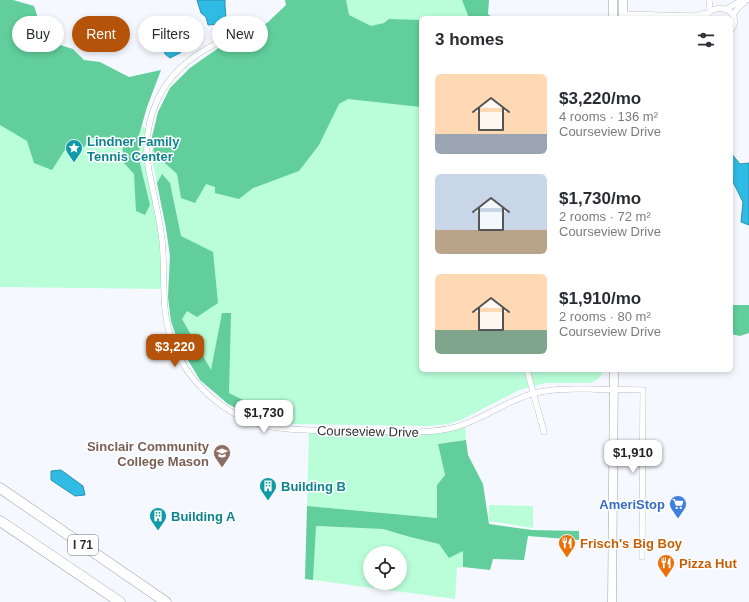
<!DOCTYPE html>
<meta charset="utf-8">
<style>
body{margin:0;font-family:Arial,sans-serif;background:#f7f7f7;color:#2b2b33;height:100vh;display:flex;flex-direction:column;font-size:15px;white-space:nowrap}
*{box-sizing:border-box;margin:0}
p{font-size:13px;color:#7c7c81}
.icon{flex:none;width:22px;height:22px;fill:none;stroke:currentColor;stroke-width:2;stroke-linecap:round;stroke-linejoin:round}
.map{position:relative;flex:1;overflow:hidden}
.side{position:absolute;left:419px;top:16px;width:314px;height:356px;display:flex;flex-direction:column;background:#fff;border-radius:6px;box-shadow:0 2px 6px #0003}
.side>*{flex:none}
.banner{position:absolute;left:12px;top:16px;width:347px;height:36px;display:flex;gap:8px}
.buttons{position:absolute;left:363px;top:546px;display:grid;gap:8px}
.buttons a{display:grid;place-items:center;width:44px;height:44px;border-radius:50%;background:#fff;box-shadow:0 2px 6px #0003;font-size:20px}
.price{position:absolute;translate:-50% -34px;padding:0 9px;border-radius:8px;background:#fff;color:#222;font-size:13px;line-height:26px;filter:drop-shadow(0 1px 2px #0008)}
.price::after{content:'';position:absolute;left:50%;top:24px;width:12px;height:9px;margin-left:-6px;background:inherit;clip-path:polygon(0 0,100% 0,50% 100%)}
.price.current{background:#b45309;color:#fff}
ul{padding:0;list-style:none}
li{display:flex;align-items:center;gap:12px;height:100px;padding:0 16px}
li span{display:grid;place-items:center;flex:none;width:112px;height:80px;border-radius:6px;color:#555}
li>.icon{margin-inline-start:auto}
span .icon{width:48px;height:48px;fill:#fffc;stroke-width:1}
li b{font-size:17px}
h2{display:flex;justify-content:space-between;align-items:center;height:48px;padding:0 16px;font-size:17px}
.chip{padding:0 14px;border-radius:18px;background:#fff;box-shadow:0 2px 6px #0003;font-size:14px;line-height:36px}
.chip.current{background:#b45309;color:#fff}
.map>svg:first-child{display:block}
</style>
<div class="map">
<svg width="749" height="602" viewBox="0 0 749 602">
<rect width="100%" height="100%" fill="#f5f9ff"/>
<g fill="#b9fed9" fill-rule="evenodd">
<path d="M301,0h184l1,15 3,3h-68v352h182c-2,8 -7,12 -14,13h-43l-27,7 -58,30 -13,4 -19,2 -138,-2 -18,-2 -17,-4 -28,-14 -28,-24 -21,-35 -8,-24 -3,-24 2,-41 -4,-28 -14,-69v-22l6,-25 12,-24 20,-20 27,-19 84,-44z"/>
<polygon points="0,42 148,130 147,144 161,231 164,289 0,287"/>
<polygon points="465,424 466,440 438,444 445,475 437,485 438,518 307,506 309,430 424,431"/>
<polygon points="489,505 533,506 533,528 489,521"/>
<path d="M315,526l68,3 27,8 54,13 -1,17 -6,1 -2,31 -142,-19zM370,553h30v30h-30z"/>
</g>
<g fill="#61ce9b">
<polygon points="0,0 13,0 34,6 42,30 47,41 73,49 84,60 100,62 129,77 161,70 147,107 139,135 140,164 150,205 145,215 136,211 134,174 124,163 122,143 108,137 91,138 84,147 66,148 52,170 34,163 27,141 0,125"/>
<polygon points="285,0 346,0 349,15 371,26 384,23 389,19 421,20 421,107 348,99 339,104 319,145 299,171 253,188 239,199 215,193 215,187 206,184 195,203 181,198 177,174 154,153 152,137 158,112 170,88 190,68 217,49 267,23 286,5"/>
<polygon points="462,0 489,0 488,14 493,18 469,18"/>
<polygon points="162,174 170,183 181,236 213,252 218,303 197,317 187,311 182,319 211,370 222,313 231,313 229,393 291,424 273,422 256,418 228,404 200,380 179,345 171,321 168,297 170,256 166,228 157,183"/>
<polygon points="731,305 749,305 749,333 740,336 731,334"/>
<polygon points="466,440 468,455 483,484 489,524 532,530 579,531 579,540 528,536 524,560 493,559 490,570 463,567 463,551 449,558 439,544 410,537 383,529 316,526 313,580 305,579 307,506 437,518 437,485 445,475 438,444"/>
</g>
<g fill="#2fbbe3" stroke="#2f91ae">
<polygon points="197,0 225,0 225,5 226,19 219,24 208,25 206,17 201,13"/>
<path d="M172,17c8,9 13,18 14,30l-6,6 -10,5 -5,-4 -3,-11 -5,-9c4,-7 8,-13 15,-17z"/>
<polygon points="731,153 740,164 749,163 749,225 741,222 743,202 731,178"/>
<polygon points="61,470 83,486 85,495 75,496 51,480 51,471"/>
</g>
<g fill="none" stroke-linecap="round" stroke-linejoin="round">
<defs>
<g id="minor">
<polyline points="709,0 710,9"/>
<polyline points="728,8 732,6 742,0"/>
<polyline points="623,14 694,16 707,13"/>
<polyline points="733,15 738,8 747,0"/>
<path d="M705,18c8,-18 40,-8 26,12"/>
<path d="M244,29c-17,9 -35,17 -50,28 -33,23 -49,59 -47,99 1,13 4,26 7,39 4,20 9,40 9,60 2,32 -2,61 11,91 17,41 55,73 98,81 30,5 62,3 92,4 31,0 63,4 92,-4 32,-9 57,-32 90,-36 14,-3 29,-2 44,-2 17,1 35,0 53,1l-1,167"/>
<polyline points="527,370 544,432"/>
</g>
<g id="primary">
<polyline points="613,18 613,0"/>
<polyline points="623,18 623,0"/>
<polyline points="612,602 614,370"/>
</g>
<g id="motorway">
<polyline points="0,488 166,602"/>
<polyline points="0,521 120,602"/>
</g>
</defs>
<use href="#minor" stroke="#9ca1aa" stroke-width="6"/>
<use href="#primary" stroke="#9ca1aa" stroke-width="9"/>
<use href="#motorway" stroke="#9ca1aa" stroke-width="11"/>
<use href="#minor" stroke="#fff" stroke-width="5.5"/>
<use href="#primary" stroke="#fff" stroke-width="8"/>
<use href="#motorway" stroke="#fff" stroke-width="10"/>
</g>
<defs>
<symbol id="sight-pin" viewBox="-11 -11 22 30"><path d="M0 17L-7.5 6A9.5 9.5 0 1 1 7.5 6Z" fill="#0f9aa8" stroke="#fff"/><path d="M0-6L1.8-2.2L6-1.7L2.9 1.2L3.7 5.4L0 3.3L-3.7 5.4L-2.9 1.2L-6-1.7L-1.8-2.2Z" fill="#fff"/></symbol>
<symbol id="university-pin" viewBox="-11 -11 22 30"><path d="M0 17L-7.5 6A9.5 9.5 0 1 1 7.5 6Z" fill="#8d6e63" stroke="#fff"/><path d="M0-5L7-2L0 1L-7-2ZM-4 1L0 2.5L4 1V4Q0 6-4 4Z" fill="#fff"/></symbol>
<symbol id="building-pin" viewBox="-11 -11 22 30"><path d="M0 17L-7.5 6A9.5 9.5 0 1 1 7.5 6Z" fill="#0f9aa8" stroke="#fff"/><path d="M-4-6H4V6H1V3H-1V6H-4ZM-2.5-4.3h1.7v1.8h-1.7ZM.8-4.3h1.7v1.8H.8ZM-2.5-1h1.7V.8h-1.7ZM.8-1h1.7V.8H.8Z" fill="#fff"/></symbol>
<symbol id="supermarket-pin" viewBox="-11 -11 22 30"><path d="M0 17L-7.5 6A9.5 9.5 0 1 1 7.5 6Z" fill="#3f7fe0" stroke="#fff"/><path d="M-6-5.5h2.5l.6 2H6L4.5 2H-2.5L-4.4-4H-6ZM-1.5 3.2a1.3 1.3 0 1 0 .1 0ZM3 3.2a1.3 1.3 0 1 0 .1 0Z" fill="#fff"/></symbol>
<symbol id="restaurant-pin" viewBox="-11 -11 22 30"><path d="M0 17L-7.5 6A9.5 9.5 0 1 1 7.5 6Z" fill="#e8710a" stroke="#fff"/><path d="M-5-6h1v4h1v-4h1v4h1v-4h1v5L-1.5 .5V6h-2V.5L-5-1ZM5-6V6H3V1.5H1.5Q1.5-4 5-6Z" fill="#fff"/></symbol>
</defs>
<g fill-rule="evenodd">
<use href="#sight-pin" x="64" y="138" width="20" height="27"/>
<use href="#university-pin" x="212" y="443" width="20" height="27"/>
<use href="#building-pin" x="258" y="476" width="20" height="27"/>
<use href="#supermarket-pin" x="668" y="494" width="20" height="27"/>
<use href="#building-pin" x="148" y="506" width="20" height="27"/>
<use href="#restaurant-pin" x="557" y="533" width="20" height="27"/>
<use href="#restaurant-pin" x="656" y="553" width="20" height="27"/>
</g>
<g text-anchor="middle" stroke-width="3" stroke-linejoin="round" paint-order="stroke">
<rect fill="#fff" stroke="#6d6e71" stroke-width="1" x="68" y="535" width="30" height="20" rx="3"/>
<g font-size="12" font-weight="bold" fill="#2e3034">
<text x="83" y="549">I 71</text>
</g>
<g font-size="13" font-weight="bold" fill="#0d838f" stroke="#fff" text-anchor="start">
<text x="87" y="146">Lindner Family<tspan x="87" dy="15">Tennis Center</tspan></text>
<text x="281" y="491">Building B</text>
<text x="171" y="521">Building A</text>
</g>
<g font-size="13" fill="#2e3034" stroke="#fff">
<text transform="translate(368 431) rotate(1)" y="5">Courseview Drive</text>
</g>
<g font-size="13" font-weight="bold" fill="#785e54" stroke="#fff" text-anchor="end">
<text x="209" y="451">Sinclair Community<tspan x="209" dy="15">College Mason</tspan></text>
</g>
<g font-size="13" font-weight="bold" fill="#366cbe" stroke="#fff" text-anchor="end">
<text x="665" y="509">AmeriStop</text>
</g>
<g font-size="13" font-weight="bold" fill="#c56008" stroke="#fff" text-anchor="start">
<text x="580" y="548">Frisch's Big Boy</text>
<text x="679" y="568">Pizza Hut</text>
</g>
</g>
</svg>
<div class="buttons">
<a><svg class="icon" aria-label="locate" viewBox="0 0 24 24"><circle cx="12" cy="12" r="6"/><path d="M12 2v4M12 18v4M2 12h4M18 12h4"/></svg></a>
</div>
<b class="price current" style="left:175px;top:368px">$3,220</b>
<b class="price" style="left:264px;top:434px">$1,730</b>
<b class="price" style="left:633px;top:474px">$1,910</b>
<div class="banner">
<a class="chip">Buy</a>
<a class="chip current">Rent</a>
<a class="chip">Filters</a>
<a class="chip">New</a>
</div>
<section class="side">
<h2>3 homes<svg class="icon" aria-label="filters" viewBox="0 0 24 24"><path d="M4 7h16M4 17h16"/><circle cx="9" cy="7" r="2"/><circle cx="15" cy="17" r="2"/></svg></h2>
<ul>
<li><span style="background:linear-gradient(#ffd9b3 75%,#9aa5b1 0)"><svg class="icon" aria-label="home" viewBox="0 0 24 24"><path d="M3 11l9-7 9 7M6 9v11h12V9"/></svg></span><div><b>$3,220/mo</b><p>4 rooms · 136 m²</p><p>Courseview Drive</p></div></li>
<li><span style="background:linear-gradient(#c9d6e8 70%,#b9a48a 0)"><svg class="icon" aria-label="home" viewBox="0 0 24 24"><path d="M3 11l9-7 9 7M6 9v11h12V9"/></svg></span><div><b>$1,730/mo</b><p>2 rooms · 72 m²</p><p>Courseview Drive</p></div></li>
<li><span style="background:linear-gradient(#ffd9b3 70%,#7fa58c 0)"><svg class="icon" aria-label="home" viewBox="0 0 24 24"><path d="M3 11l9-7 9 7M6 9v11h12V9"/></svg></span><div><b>$1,910/mo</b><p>2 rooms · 80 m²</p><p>Courseview Drive</p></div></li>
</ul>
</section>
</div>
